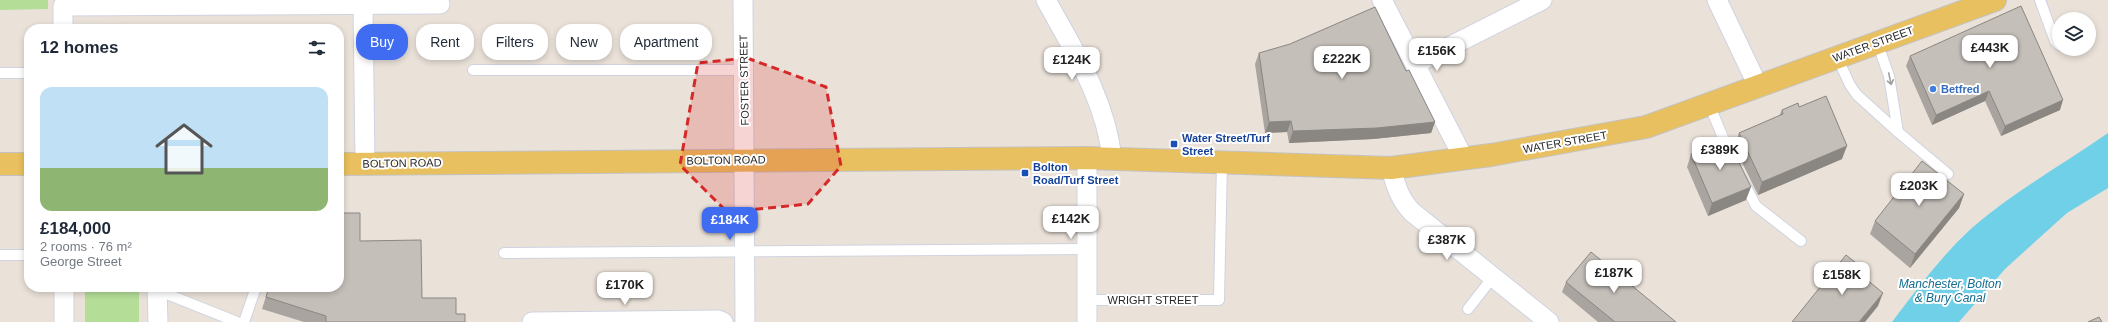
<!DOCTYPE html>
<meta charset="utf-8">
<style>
body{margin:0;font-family:Helvetica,sans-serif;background:#f6f6f7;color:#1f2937;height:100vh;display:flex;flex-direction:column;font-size:15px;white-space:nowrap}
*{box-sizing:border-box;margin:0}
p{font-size:13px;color:#747a83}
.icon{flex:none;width:22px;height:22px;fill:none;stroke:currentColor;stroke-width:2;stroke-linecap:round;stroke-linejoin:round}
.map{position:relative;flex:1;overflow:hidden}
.panel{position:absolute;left:24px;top:24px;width:320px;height:268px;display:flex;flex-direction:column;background:#fff;border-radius:16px;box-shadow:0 2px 6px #0003}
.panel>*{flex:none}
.banner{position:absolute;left:356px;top:24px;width:380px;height:36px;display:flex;gap:8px}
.tools{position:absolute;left:2052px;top:12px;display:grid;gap:8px}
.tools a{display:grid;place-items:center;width:44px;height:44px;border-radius:50%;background:#fff;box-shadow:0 2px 6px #0003;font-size:20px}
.price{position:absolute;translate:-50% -34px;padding:0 9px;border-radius:8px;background:#fff;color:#222;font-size:13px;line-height:26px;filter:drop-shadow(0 1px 2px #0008)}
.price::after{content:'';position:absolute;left:50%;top:24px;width:12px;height:9px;margin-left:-6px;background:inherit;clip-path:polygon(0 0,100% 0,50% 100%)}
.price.on{background:#3f6cf1;color:#fff}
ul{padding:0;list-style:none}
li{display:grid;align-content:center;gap:8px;height:212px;padding:0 16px}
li+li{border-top:1px solid #e0e1e3}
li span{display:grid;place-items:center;height:124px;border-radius:12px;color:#555}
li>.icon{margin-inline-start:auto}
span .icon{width:72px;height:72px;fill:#fffc;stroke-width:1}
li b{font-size:17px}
h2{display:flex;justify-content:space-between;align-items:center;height:48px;padding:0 16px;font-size:17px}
.pill{padding:0 14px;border-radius:16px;background:#fff;box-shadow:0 2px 6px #0003;font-size:14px;line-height:36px}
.pill.on{background:#3f6cf1;color:#fff}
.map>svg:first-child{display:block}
</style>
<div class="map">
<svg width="2108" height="322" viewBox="0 0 2108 322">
<rect width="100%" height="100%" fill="#eae2d9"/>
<g fill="#b4de98">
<polygon points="0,0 48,0 48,9 0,10"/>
<rect x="85" y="287" width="54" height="35"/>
</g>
<path fill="#70d0e8" d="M2108,133v55l-41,25 -62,56 -46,53h-67c25,-33 50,-67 81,-95 41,-35 90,-63 135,-94z"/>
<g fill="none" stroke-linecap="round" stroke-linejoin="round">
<defs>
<g id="service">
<polyline points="2040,0 2055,41 2059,45"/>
<polyline points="1837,57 1850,85 1857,95 1898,132 1889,76 1877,42"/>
<polyline points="473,70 744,70"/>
<polyline points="0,73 29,73"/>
<polyline points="1709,104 1729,152"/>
<polyline points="1898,132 1948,174"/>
<polyline points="1743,181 1756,206 1801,241"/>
<polyline points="504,253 1086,249"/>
<polyline points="0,255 29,255"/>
<polyline points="157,290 237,322"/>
<polyline points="1087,300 1219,300 1222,163"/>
<polyline points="1468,309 1493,277"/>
<polyline points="244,322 256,287"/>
</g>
<g id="minor">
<polyline points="743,0 745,322"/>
<path d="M1046,0c28,51 60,100 66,159"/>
<polyline points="1382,0 1464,159"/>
<polyline points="1717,0 1758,86"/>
<polyline points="363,4 365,164"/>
<polyline points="63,29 63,6 440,4"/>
<polyline points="1415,64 1542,0"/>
<polyline points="1087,158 1087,322"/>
<path d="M1391,168c5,18 8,30 21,44l137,110"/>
<polyline points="64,287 64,322"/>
<polyline points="157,287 158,322"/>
<polyline points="532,322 718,320 723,322"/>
</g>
<g id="primary">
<polyline points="0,164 29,164"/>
<polyline points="339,164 1087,158 1391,168 1491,155 1646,127 1995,0"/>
</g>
</defs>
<use href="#service" stroke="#cfd3e0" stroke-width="12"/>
<use href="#minor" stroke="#cfd3e0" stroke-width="21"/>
<use href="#primary" stroke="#c3c3c3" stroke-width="24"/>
<use href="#service" stroke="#fff" stroke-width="10"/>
<use href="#minor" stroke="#fff" stroke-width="19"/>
<use href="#primary" stroke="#e9c05f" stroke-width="22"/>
</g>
<g fill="#a9a49f">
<polygon points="1259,53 1406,71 1435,122 1431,133 1373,139 1289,143 1287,132 1265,133 1255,64"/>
<polygon points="1910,56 2060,110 2001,136 1985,101 1932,125 1906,66"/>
<polygon points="1799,107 1842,159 1758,195 1734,146 1739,133 1779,116 1782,110"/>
<polygon points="1691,154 1746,200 1708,216 1687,167"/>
<polygon points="1964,194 1959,208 1910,268 1870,234 1875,221"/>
<polygon points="360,241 422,298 456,314 465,322 304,322 262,309 269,287 339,287"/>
<polygon points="1566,282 1676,322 1598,322 1562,292"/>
</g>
<g fill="#8a8682">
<polygon points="1989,91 1985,101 1932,125 1936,115"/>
<polygon points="2063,100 2060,110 2001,136 2005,126"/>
<polygon points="1291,121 1287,132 1265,133 1269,122"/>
<polygon points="1435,122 1431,133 1373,139 1289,143 1293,131"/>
<polygon points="1847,146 1842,159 1758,195 1762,182"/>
<polygon points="1751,187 1746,200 1708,216 1712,203"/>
<polygon points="1964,194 1959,208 1910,268 1915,254"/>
<polygon points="1883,293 1878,306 1865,322 1859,322"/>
</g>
<g fill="#c5bfb9" stroke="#8a8682">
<polygon points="2021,6 2063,100 2005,126 1989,91 1936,115 1910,56"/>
<polygon points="1375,7 1406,71 1409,70 1435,122 1377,128 1293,131 1291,121 1269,122 1259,53 1290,44"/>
<polygon points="1826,96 1847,146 1762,182 1739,133 1783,114 1782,110 1798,103 1799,107"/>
<polygon points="1727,138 1751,187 1712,203 1691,154"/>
<polygon points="1922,161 1964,194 1915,254 1875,221"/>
<polygon points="339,213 360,213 360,241 421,240 422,298 456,298 456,314 465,314 465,322 326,322 326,316 266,297 269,287 339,287"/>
<polygon points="1591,252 1676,322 1615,322 1566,282"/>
<polygon points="1846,255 1869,273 1865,278 1883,293 1859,322 1792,322"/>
<polygon points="2099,317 2102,322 2088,322"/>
</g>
<defs><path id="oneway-shaft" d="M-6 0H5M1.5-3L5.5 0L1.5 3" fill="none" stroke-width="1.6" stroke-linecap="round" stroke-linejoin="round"/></defs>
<use stroke="#9e9e9e" href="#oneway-shaft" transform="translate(1890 79) rotate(78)"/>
<path fill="#d62828" fill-opacity="0.2" stroke="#d62828" stroke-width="3" stroke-dasharray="8 5" stroke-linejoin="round" d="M747,58l79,29 15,79 -33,38 -81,8 -47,-47 18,-102z"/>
<circle fill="#3f7fe0" stroke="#fff" stroke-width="1.5" cx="1933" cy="89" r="4"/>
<g fill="#1a4fb4" stroke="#fff" stroke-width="1.5">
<rect x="1170" y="140" width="8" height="8" rx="2"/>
<rect x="1021" y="169" width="8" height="8" rx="2"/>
</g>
<g text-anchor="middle" stroke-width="4" stroke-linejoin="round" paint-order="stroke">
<g font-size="11" fill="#282828" stroke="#fff">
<text transform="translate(1873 44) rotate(-20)" y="4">WATER STREET</text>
<text transform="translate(744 80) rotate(-91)" y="4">FOSTER STREET</text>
<text transform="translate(1565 142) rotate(-10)" y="4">WATER STREET</text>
<text transform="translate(726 160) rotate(-1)" y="4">BOLTON ROAD</text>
<text transform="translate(402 163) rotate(-1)" y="4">BOLTON ROAD</text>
<text x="1153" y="304">WRIGHT STREET</text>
</g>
<g font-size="11" font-weight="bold" fill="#366cbe" stroke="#fff" text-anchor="start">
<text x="1941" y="93">Betfred</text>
</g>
<g font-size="11" font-weight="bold" fill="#164399" stroke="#fff" text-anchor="start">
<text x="1182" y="142">Water Street/Turf<tspan x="1182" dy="13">Street</tspan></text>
<text x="1033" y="171">Bolton<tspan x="1033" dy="13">Road/Turf Street</tspan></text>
</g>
<g font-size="12" font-style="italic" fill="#136d90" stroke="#fff">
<text x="1950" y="288">Manchester, Bolton<tspan x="1950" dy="14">&amp; Bury Canal</tspan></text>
</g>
</g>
</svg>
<div class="tools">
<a><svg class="icon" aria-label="layers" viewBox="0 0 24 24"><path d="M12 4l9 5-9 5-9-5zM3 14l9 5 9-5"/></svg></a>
</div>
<b class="price" style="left:1990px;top:69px">£443K</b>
<b class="price" style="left:1437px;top:72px">£156K</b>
<b class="price" style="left:1342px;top:80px">£222K</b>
<b class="price" style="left:1072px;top:81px">£124K</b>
<b class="price" style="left:1720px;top:171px">£389K</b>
<b class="price" style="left:1919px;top:207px">£203K</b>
<b class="price" style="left:1071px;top:240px">£142K</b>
<b class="price on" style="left:730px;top:241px">£184K</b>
<b class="price" style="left:1447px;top:261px">£387K</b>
<b class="price" style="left:1614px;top:294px">£187K</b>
<b class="price" style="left:1842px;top:296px">£158K</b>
<b class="price" style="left:625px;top:306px">£170K</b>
<div class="banner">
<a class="pill on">Buy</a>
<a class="pill">Rent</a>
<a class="pill">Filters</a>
<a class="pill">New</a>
<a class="pill">Apartment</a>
</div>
<section class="panel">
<h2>12 homes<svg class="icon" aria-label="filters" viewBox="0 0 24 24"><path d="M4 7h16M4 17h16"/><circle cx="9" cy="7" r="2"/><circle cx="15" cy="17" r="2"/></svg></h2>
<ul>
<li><span style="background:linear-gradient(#bfe0f5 65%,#8fb573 0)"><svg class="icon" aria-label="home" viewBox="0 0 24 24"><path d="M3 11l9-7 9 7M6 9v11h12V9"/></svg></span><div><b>£184,000</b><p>2 rooms · 76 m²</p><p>George Street</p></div></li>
</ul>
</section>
</div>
